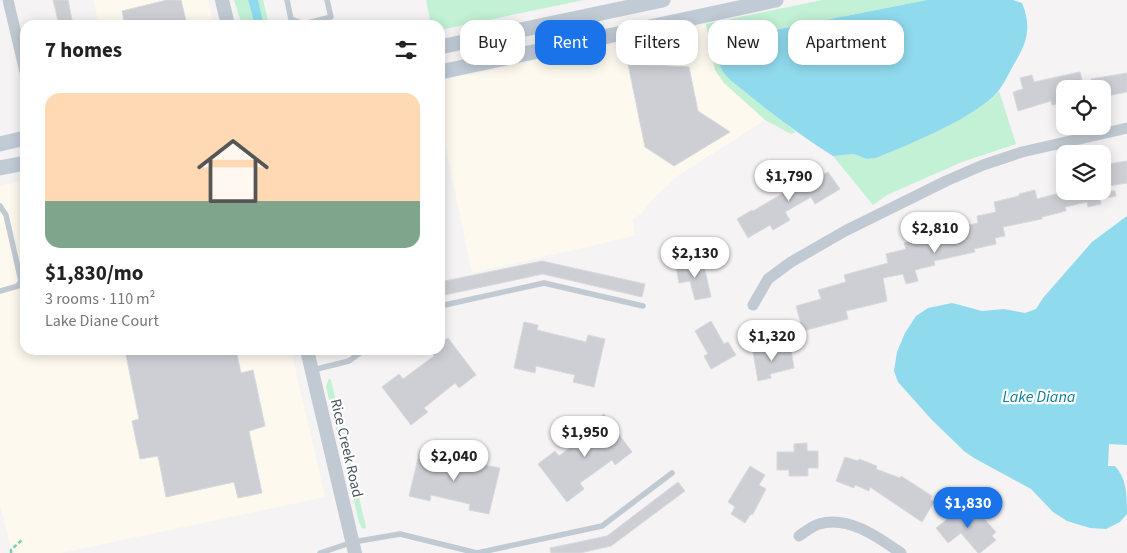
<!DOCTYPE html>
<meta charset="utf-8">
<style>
body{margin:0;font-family:"Source Sans 3",sans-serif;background:#f2f2f2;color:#222;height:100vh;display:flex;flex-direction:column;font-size:19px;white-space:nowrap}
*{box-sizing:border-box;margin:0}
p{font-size:16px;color:#767676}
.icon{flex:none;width:28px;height:28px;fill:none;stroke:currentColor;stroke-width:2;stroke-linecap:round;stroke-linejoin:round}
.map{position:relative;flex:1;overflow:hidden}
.drawer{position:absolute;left:20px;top:20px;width:425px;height:335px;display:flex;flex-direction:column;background:#fff;border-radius:15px;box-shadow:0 2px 12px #0003}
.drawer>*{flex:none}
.hud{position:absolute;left:460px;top:20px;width:475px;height:45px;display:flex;gap:10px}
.tools{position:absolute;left:1056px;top:80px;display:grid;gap:10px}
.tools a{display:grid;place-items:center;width:55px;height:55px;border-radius:10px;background:#fff;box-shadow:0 2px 12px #0003;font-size:25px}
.price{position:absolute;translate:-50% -42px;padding:0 11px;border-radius:18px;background:#fff;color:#222;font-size:16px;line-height:32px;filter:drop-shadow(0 1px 2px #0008)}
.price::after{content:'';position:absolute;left:50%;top:30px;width:15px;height:11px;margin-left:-8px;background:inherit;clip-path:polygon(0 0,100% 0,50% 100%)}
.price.selected{background:#1a73e8;color:#fff}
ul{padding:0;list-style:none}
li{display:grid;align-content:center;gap:10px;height:265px;padding:0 25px}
li span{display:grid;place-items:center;height:155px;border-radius:15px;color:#555}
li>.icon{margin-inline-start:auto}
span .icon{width:90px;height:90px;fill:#fffc;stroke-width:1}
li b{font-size:21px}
h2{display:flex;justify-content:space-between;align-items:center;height:60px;padding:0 25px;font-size:21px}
.tag{padding:0 18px;border-radius:15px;background:#fff;box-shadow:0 2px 12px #0003;font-size:18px;line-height:45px}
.tag.selected{background:#1a73e8;color:#fff}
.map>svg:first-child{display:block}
</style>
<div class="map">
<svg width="1127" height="553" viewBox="0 0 1127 553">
<rect width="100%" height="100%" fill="#f5f3f3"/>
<g fill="#fdf9ef">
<polygon points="93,0 208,0 213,25 99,25"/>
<polygon points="706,24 715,70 724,83 765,120 679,175 651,201 642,213 633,219 635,236 472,273 440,120 440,81"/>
<polygon points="25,180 25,350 291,350 325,497 61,553 15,553 13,545 10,545 0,504 0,186"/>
</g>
<g fill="#c3f1d5">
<polygon points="234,0 248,0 255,25 242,25"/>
<polygon points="258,0 263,0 269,25 264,25"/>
<polygon points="426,0 584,0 440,30 440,25 431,25"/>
<polygon points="822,0 927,0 729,39 731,80 796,132 791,134 765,120 724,83 715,70 706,24"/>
<path d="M999,91l17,53 -54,18 -75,33 -14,10 -40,-49 21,-2 13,5 9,-1c31,-13 103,-42 123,-67z"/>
<polygon points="329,378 331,380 366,527 365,529 362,528 359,522 326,387"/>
</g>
<g fill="#90daee">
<polygon points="248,0 258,0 264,25 255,25"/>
<path d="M927,0h86l9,3c10,24 5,40 -8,61 -6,11 -12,24 -20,32 -27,25 -84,48 -118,62l-9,1 -13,-5 -21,2c-30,-19 -57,-39 -84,-61 -9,-8 -23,-16 -28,-27 -6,-11 -3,-23 8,-29z"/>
<path d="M1127,216v229l-18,-1 -1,22h7c12,13 12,30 12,48l-7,8 -14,7 -16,-1 -23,-7 -14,-9 -22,-23 -57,-31 -10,-7 -33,-32 -33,-37 -4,-11 3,-19 8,-19 11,-17 12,-8 24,-5 30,8 22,-2 21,4 11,-4 7,-11 49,-56z"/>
</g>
<g fill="#cdcfd5" stroke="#d7d9de">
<polygon points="53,0 68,0 73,25 59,25"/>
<polygon points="167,0 181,0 187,25 125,25 122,11"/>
<polygon points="628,64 689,67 698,111 730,132 674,166 645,147"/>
<polygon points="1080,72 1084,88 1065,89 1065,103 1052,105 1051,101 1018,111 1013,92 1023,89 1020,78 1032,75 1034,82"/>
<polygon points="1127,73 1127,92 1102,97 1102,89 1093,89 1091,79"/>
<polygon points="1127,161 1127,183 1102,187 1102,165"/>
<polygon points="813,166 815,170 820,167 824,174 828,172 840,189 815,204 811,197 785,212 790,220 773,230 770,225 748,238 737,219 752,210 753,211 802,182 801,180 805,177 802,173"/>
<polygon points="1035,190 1037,199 1067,191 1115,191 1116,196 1100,199 1101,204 1088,207 1087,202 1065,207 1066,211 1042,217 1042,219 1003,227 1005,236 995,238 996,244 974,249 975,252 934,261 935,265 915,270 918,281 906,284 903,274 883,278 887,301 846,311 848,319 803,331 796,306 821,299 818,290 846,282 844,275 888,263 886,254 906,249 904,243 929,237 930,244 952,239 953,238 951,229 978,223 977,216 996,212 994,202 1019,196 1019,194"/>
<polygon points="542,261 645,284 642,297 543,274 440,296 440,282"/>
<polygon points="703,261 711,297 695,300 690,281 679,283 676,267"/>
<polygon points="711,321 724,344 728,342 736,355 711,369 704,356 708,354 695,331"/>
<polygon points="524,322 538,325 537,330 586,342 588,335 605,339 594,387 573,382 575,375 536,366 535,373 514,368"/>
<polygon points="448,338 476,375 459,388 455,383 424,408 428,412 411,425 382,387 399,374 403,379 434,356 430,350 440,350 440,343"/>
<polygon points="781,347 781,350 791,349 794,368 770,374 771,378 758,381 753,352"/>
<polygon points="125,350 236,350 241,373 253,370 265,426 249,431 262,493 238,498 234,482 166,497 158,456 140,459 132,421 139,419"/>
<polygon points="604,414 632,452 615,465 612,460 580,483 584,489 567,502 538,464 555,451 559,456 591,432 587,427"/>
<polygon points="807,443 807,451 818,451 818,468 808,468 808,476 789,476 789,470 777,470 777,452 794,452 794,444"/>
<polygon points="420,450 441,455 439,461 478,470 479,464 500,468 489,514 469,510 470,504 431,495 430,501 409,496"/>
<polygon points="845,457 858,461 859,459 877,466 876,469 900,478 901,476 932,496 930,499 934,502 922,522 870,487 869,491 855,485 854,488 836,481"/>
<polygon points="750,466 765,475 759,485 766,489 753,514 750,515 745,523 731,514 735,507 728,502"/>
<polygon points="678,482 685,491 611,546 580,553 551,553 550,548 607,536"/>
<polygon points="963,507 966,511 969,509 972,514 979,513 996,532 992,536 996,540 980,553 978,553 961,533 948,543 936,528"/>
</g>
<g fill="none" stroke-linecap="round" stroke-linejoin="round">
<polyline stroke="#7ad0a6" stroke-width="2.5" stroke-dasharray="4 2.5" stroke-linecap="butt" points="11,553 11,550 23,539"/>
<g stroke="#c1cad2" stroke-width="5.5">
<polyline points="287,0 291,19 304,24 331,17 327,0"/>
<polyline points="0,206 6,215 21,281 18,286 0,291"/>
<polyline points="440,306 544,283 643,306"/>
<polyline points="313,370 349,361 364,350"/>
<polyline points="320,553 353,542 400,534 477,553 602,526 672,473"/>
</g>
<g stroke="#c1cad2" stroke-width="11">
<polyline points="8,0 25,72"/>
<polyline points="753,305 768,279 791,262 845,231 946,181 983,165 1022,152 1127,128"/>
<path d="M799,536c6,-4 13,-10 20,-12 29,-9 59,13 82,29"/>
</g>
<g stroke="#c1cad2" stroke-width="14">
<polyline points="222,0 228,25"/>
<polyline points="307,350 355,553"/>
</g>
<g stroke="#c1cbd6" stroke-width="15">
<polyline points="440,47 663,0"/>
<polyline points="440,72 776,0"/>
<polyline points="0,144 25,138"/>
<polyline points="0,168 25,163"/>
</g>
</g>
<g text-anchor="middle" stroke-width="4.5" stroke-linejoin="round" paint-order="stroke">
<g font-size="15" fill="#4a5661" stroke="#fff">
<text transform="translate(347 448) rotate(77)" y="5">Rice Creek Road</text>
</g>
<g font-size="16" font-style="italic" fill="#0c7c9b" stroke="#fff">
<text x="1039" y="402">Lake Diana</text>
</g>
</g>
</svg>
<div class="tools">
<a><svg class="icon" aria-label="locate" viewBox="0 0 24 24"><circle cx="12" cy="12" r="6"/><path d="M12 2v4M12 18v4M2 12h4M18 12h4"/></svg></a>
<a><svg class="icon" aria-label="layers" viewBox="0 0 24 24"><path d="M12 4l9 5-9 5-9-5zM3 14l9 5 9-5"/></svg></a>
</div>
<b class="price" style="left:789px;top:202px">$1,790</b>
<b class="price" style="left:935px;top:254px">$2,810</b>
<b class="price" style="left:695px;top:279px">$2,130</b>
<b class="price" style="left:772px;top:362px">$1,320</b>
<b class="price" style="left:585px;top:458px">$1,950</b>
<b class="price" style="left:454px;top:482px">$2,040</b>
<b class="price selected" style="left:968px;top:529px">$1,830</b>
<div class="hud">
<a class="tag">Buy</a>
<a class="tag selected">Rent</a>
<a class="tag">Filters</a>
<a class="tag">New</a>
<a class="tag">Apartment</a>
</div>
<section class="drawer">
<h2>7 homes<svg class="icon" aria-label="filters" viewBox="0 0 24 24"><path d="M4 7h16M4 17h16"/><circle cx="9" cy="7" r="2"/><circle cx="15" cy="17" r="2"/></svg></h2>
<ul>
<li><span style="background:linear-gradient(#ffd9b3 70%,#7fa58c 0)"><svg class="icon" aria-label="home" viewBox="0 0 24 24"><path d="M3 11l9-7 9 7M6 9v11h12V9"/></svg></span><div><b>$1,830/mo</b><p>3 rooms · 110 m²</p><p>Lake Diane Court</p></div></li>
</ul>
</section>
</div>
